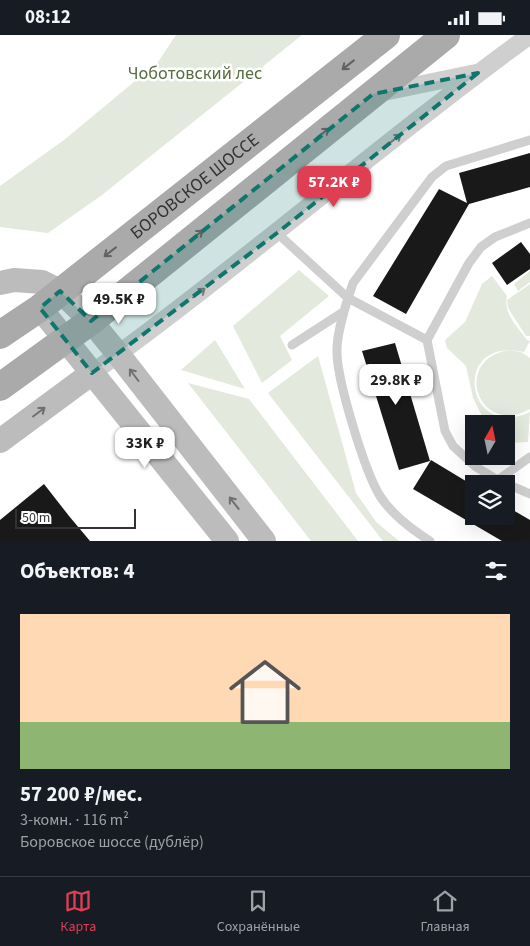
<!DOCTYPE html>
<html lang="ru">
<meta charset="utf-8">
<style>
body{margin:0;font-family:"Source Sans 3",sans-serif;background:#20242c;color:#f1f3f6;height:100vh;display:flex;flex-direction:column;font-size:19px;white-space:nowrap}
*{box-sizing:border-box;margin:0}
p{font-size:16px;color:#9ea1a6}
.icon{flex:none;width:28px;height:28px;fill:none;stroke:currentColor;stroke-width:2;stroke-linecap:round;stroke-linejoin:round}
.map{position:relative;height:506px;overflow:hidden}
.drawer{display:flex;flex-direction:column;background:#171b24;flex:1}
.drawer>*{flex:none}
.needle{width:32px;rotate:9deg}
.buttons{position:absolute;left:465px;top:380px;display:grid;gap:10px}
.buttons a{display:grid;place-items:center;width:50px;height:50px;border-radius:0px;background:#171b24;box-shadow:0 5px 20px #0002;font-size:25px}
.scale{position:absolute;left:15px;bottom:12px;width:121px;box-sizing:border-box;padding-left:5px;border:2px solid #323232;border-top:0;font-size:14px;line-height:18px;white-space:nowrap;color:#323232;-webkit-text-stroke:4px #fff;paint-order:stroke}
.price{position:absolute;translate:-50% -42px;padding:0 11px;border-radius:10px;background:#fff;color:#222;font-size:16px;line-height:32px;filter:drop-shadow(0 1px 2px #0008)}
.price::after{content:'';position:absolute;left:50%;top:30px;width:15px;height:11px;margin-left:-8px;background:inherit;clip-path:polygon(0 0,100% 0,50% 100%)}
.price.active{background:#e03e53;color:#fff}
ul{padding:0;list-style:none}
li{display:grid;align-content:center;gap:10px;height:265px;padding:0 20px}
li span{display:grid;place-items:center;height:155px;border-radius:0px;color:#555}
li>.icon{margin-inline-start:auto}
span .icon{width:90px;height:90px;fill:#fffc;stroke-width:1}
li b{font-size:21px}
h2{display:flex;justify-content:space-between;align-items:center;height:60px;padding:0 20px;font-size:21px}
.status{display:flex;justify-content:space-between;align-items:center;height:35px;padding:0 25px;background:#171b24;direction:ltr}
.status svg{height:14px;fill:currentColor}
.menu{display:flex;justify-content:space-around;align-items:center;height:70px;border-top:1px solid #363941;background:#171b24;font-size:14px;color:#9ea1a6}
.menu a{display:grid;justify-items:center;gap:2px}
.menu .active{color:#e03e53}
.map>svg:first-child{display:block}
</style>
<div class="status"><b>08:12</b><svg viewBox="0 0 49 12"><path d="M0 12V9h3v3zM5 12V6h3v6zM10 12V3h3v9zM15 12V0h3v12zM26 1h20v11H26zM47 4h2v5h-2z"/></svg></div>
<div class="map">
<svg width="530" height="506" viewBox="0 0 530 506">
<rect width="100%" height="100%" fill="#fff"/>
<g fill="#e3e9dc">
<polygon points="176,0 302,0 102,160 48,198 0,192 0,151 64,105 158,27"/>
<polygon points="299,235 329,261 280,301 292,325 262,348 233,291"/>
<polygon points="530,236 530,247 518,256 514,249"/>
<path d="M492,241l15,20c-4,18 10,30 20,44l3,1 -6,11c-74,-17 -59,91 6,60l-2,30 -22,1v-19h-20l-13,-26 -7,-32 -19,-18 -2,-8 20,-18 17,-38z"/>
<polygon points="530,249 530,301 526,301 508,273 507,265"/>
<polygon points="215,305 245,354 181,335"/>
<path d="M510,315l11,2 9,6v51c-51,29 -80,-50 -20,-59z"/>
<polygon points="318,321 356,458 376,487 399,506 383,506 268,358"/>
<polygon points="188,348 249,364 358,506 311,506"/>
</g>
<g fill="#191919">
<polygon points="530,118 530,152 469,169 406,279 373,261 439,154 467,168 459,138"/>
<polygon points="521,207 530,219 530,234 507,250 492,228"/>
<polygon points="395,308 430,426 399,435 362,316"/>
<polygon points="431,425 474,451 474,481 506,481 506,471 530,485 530,506 502,506 413,454"/>
<polygon points="44,449 69,481 90,506 0,506 0,485"/>
</g>
<g fill="none" stroke-linecap="round" stroke-linejoin="round">
<g stroke="#cfcfcf" stroke-width="9">
<polyline points="530,188 495,202 481,212 469,228 427,305 445,396 453,411 476,432 498,445 530,459"/>
<path d="M277,198l71,65c-5,17 -11,35 -11,52 -1,28 28,122 43,146 12,19 31,33 50,45"/>
<polyline points="427,305 348,263 353,248 432,142 446,131 530,105"/>
<polyline points="292,310 343,277"/>
<polyline points="498,445 530,422"/>
</g>
<g stroke="#cfcfcf" stroke-width="18">
<polyline points="379,58 476,38"/>
<path d="M92,338c150,-108 289,-230 438,-338"/>
</g>
<g stroke="#bcbcbc" stroke-width="24">
<polyline points="0,248 14,245 42,247 60,256 91,286 118,319 264,506"/>
<polyline points="40,273 227,506"/>
<polyline points="0,406 92,338"/>
</g>
<g stroke="#aaa" stroke-width="28">
<path id="s1" d="M0,300l40,-27 346,-273"/>
<polyline points="0,352 91,286 446,0"/>
</g>
</g>
<defs><path id="oneway-shaft" d="M-6 0H5M1.5-3L5.5 0L1.5 3" fill="none" stroke-width="1.6" stroke-linecap="round" stroke-linejoin="round" transform="scale(1.25)"/></defs>
<g stroke="#626262">
<use href="#oneway-shaft" transform="translate(348 30) rotate(142)"/>
<use href="#oneway-shaft" transform="translate(323 98) rotate(-38)"/>
<use href="#oneway-shaft" transform="translate(197 200) rotate(-39)"/>
<use href="#oneway-shaft" transform="translate(110 217) rotate(142)"/>
</g>
<g stroke="#797979">
<use href="#oneway-shaft" transform="translate(395 104) rotate(-38)"/>
<use href="#oneway-shaft" transform="translate(199 258) rotate(-37)"/>
</g>
<g stroke="#707070">
<use href="#oneway-shaft" transform="translate(134 340) rotate(-127)"/>
<use href="#oneway-shaft" transform="translate(39 377) rotate(-37)"/>
<use href="#oneway-shaft" transform="translate(234 468) rotate(-128)"/>
</g>
<path fill="#0f766e" fill-opacity="0.2" stroke="#0f766e" stroke-width="4" stroke-dasharray="10 6" stroke-linejoin="round" d="M478,38l-201,160 -185,140 -52,-65 20,-17 31,30 282,-227z"/>
<g text-anchor="middle" stroke-width="5" stroke-linejoin="round" paint-order="stroke">
<g font-size="18" fill="#586d40" stroke="#fff">
<text x="195" y="44">Чоботовский лес</text>
</g>
<g font-size="18" fill="#323232" stroke="#fff">
<text dy="6" stroke="none"><textPath href="#s1" startOffset="245">БОРОВСКОЕ ШОССЕ</textPath></text>
</g>
</g>
</svg>
<div class="buttons">
<a><svg class="needle" viewBox="-14 -14 28 28"><path d="M0-13l5 13h-10z" fill="#e53935"/><path d="M0 13l5-13h-10z" fill="#9ea1a6"/></svg></a>
<a><svg class="icon" aria-label="layers" viewBox="0 0 24 24"><path d="M12 4l9 5-9 5-9-5zM3 14l9 5 9-5"/></svg></a>
</div>
<div class="scale">50 m</div>
<b class="price active" style="left:334px;top:173px">57.2K ₽</b>
<b class="price" style="left:119px;top:290px">49.5K ₽</b>
<b class="price" style="left:396px;top:371px">29.8K ₽</b>
<b class="price" style="left:145px;top:434px">33K ₽</b>
</div>
<section class="drawer">
<h2>Объектов: 4<svg class="icon" aria-label="filters" viewBox="0 0 24 24"><path d="M4 7h16M4 17h16"/><circle cx="9" cy="7" r="2"/><circle cx="15" cy="17" r="2"/></svg></h2>
<ul>
<li><span style="background:linear-gradient(#ffd9b3 70%,#8fb573 0)"><svg class="icon" aria-label="home" viewBox="0 0 24 24"><path d="M3 11l9-7 9 7M6 9v11h12V9"/></svg></span><div><b>57 200 ₽/мес.</b><p>3-комн. · 116 m²</p><p>Боровское шоссе (дублёр)</p></div></li>
</ul>
</section>
<nav class="menu">
<a class="active"><svg class="icon" aria-label="map" viewBox="0 0 24 24"><path d="M3 6l6-2 6 2 6-2v14l-6 2-6-2-6 2zM9 4v14M15 6v14"/></svg>Карта</a>
<a><svg class="icon" aria-label="saved" viewBox="0 0 24 24"><path d="M7 4h10v16l-5-4-5 4z"/></svg>Сохранённые</a>
<a><svg class="icon" aria-label="home" viewBox="0 0 24 24"><path d="M3 11l9-7 9 7M6 9v11h12V9"/></svg>Главная</a>
</nav>
